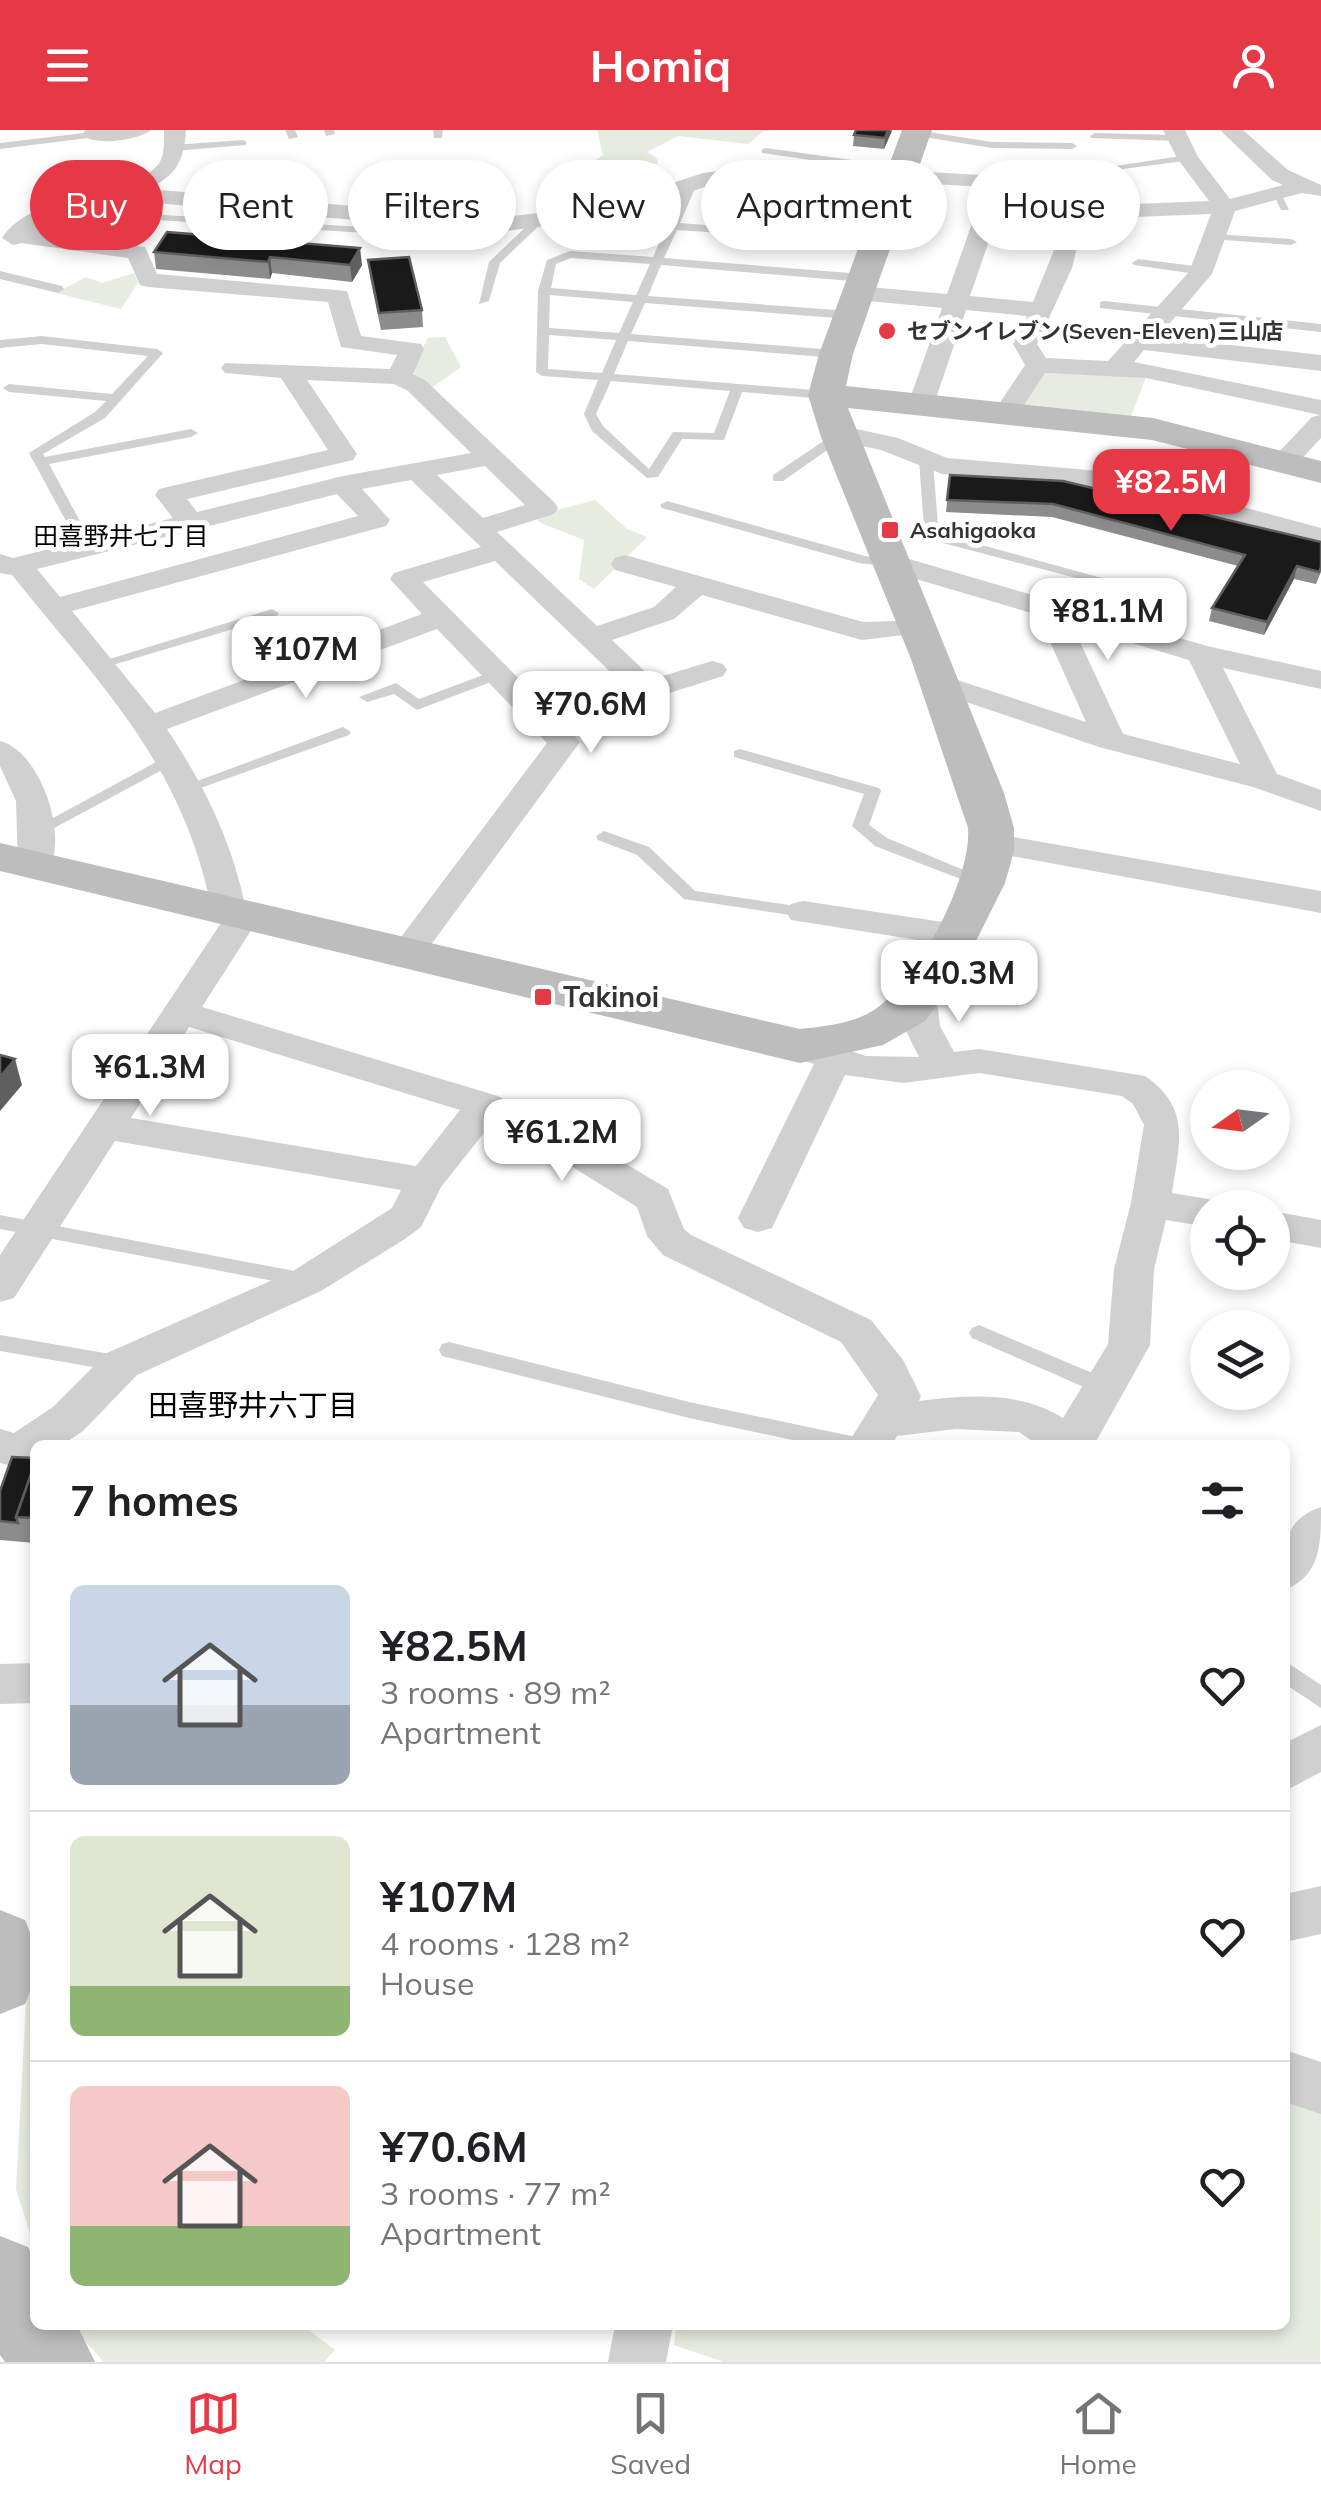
<!DOCTYPE html>
<meta charset="utf-8">
<style>
body{margin:0;font-family:Mulish,"Noto Sans JP",sans-serif;background:#f6f6f6;color:#202124;height:100vh;display:flex;flex-direction:column;font-size:38px;white-space:nowrap}
*{box-sizing:border-box;margin:0}
p{font-size:32px;color:#757577}
.icon{flex:none;width:55px;height:55px;fill:none;stroke:currentColor;stroke-width:2;stroke-linecap:round;stroke-linejoin:round}
.map{position:relative;flex:1;overflow:hidden}
.sheet{position:absolute;left:30px;top:1310px;width:1260px;height:890px;display:flex;flex-direction:column;background:#fff;border-radius:15px;box-shadow:0 5px 15px #0003}
.sheet>*{flex:none}
.top-card{position:absolute;left:30px;top:30px;width:1262px;height:90px;display:flex;gap:20px}
.needle{width:65px;rotate:256deg}
.controls{position:absolute;left:1190px;top:940px;display:grid;gap:20px}
.controls a{display:grid;place-items:center;width:100px;height:100px;border-radius:50%;background:#fff;box-shadow:0 5px 15px #0003;font-size:50px}
.price{position:absolute;translate:-50% -85px;padding:0 22px;border-radius:20px;background:#fff;color:#222;font-size:32px;line-height:65px;filter:drop-shadow(0 2px 5px #0008)}
.price::after{content:'';position:absolute;left:50%;top:60px;width:30px;height:22px;margin-left:-15px;background:inherit;clip-path:polygon(0 0,100% 0,50% 100%)}
.price.current{background:#e63946;color:#fff}
ul{padding:0;list-style:none}
li{display:flex;align-items:center;gap:30px;height:250px;padding:0 40px}
li+li{border-top:2px solid #e0e0e0}
li span{display:grid;place-items:center;flex:none;width:280px;height:200px;border-radius:15px;color:#555}
li>.icon{margin-inline-start:auto}
span .icon{width:120px;height:120px;fill:#fffc;stroke-width:1}
li b{font-size:42px}
h2{display:flex;justify-content:space-between;align-items:center;height:120px;padding:0 40px;font-size:42px}
.pill{padding:0 35px;border-radius:45px;background:#fff;box-shadow:0 5px 15px #0003;font-size:35px;line-height:90px}
.pill.current{background:#e63946;color:#fff}
header{display:flex;justify-content:space-between;align-items:center;height:130px;padding:0 40px;background:#e63946;color:#fff;font-size:45px;font-weight:700}
.dock{display:flex;justify-content:space-around;align-items:center;height:140px;border-top:2px solid #e0e0e0;background:#fff;font-size:28px;color:#757577}
.dock a{display:grid;justify-items:center;gap:5px}
.dock .current{color:#e63946}
.map>svg:first-child{display:block}
</style>
<header><svg class="icon" aria-label="menu" viewBox="0 0 24 24"><path d="M4 6h16M4 12h16M4 18h16"/></svg>Homiq<svg class="icon" aria-label="person" viewBox="0 0 24 24"><circle cx="12" cy="8" r="4"/><path d="M4 21q1-7 8-7t8 7"/></svg></header>
<div class="map">
<svg width="1321" height="2232" viewBox="0 0 1321 2232">
<rect width="100%" height="100%" fill="#fff"/>
<g fill="#e6ecdf">
<polygon points="597,0 775,0 764,1 748,14 678,6 647,22 656,27 658,33 614,47 588,42 586,37 603,25"/>
<polygon points="134,143 138,153 121,179 56,163 86,147 102,153"/>
<polygon points="445,207 461,237 430,259 414,244 415,231 428,208"/>
<polygon points="1043,243 1146,247 1130,289 1022,275"/>
<polygon points="595,370 627,399 647,407 594,459 579,449 584,410 541,393 534,386"/>
<polygon points="29,1816 35,1817 35,2119 16,2059"/>
<polygon points="1285,1959 1321,1972 1320,2232 724,2232 674,2215 676,2195 1285,2195"/>
<polygon points="70,2195 302,2195 335,2220 324,2232 104,2232"/>
</g>
<g fill="none" stroke-linecap="round" stroke-linejoin="round">
<g fill="#d0d0d0" fill-rule="evenodd">
<polygon points="285,0 295,0 298,7 289,9"/>
<polygon points="324,0 334,0 335,4 326,6"/>
<polygon points="433,0 443,0 442,8 434,8"/>
<polygon points="916,0 992,12 1072,13 1077,16 1072,19 992,18 911,5 911,1"/>
<polygon points="92,2 97,5 96,7 0,19 0,13"/>
<polygon points="1095,3 1177,5 1182,8 1177,11 1091,8 1090,6"/>
<polygon points="242,10 246,11 246,15 173,21 168,18 173,15"/>
<polygon points="766,18 902,37 907,40 902,43 762,23 762,19"/>
<polygon points="1188,25 1192,26 1192,30 1107,41 1102,38"/>
<polygon points="562,48 568,51 587,86 585,88 575,86 556,51"/>
<path d="M691,51l6,3 -17,39 65,5 9,-22 6,-3 6,3 -10,23 121,9 6,3 -6,3 -200,-14 -13,28 199,16 6,4 -6,4 -202,-17 -13,31 202,15 6,4 -6,4 -205,-16 -14,31 205,16 6,4 -6,4 -208,-17 -14,33 212,17 6,4 -6,4 -84,-7 -18,48 -42,-1 -24,38 -11,1 -55,-47 -8,-17 14,-34 -56,-4 -6,-4 2,-81 9,-31 23,-9 83,6 32,-73zM571,128l79,6 -14,31 -85,-7 5,-24zM550,165l83,7 -14,31 -70,-5zM549,205l67,5 -14,33 -54,-4zM611,251l119,10 -16,42 -41,-1 -24,37 -46,-43 -7,-12z"/>
<polygon points="1272,61 1280,61 1289,80 1281,80"/>
<polygon points="63,79 431,101 437,104 431,107 59,84 59,80"/>
<polygon points="533,90 543,92 500,133 489,171 479,174 489,132"/>
<polygon points="1215,104 1291,109 1297,112 1291,115 1211,109 1209,107"/>
<polygon points="1138,129 1203,137 1209,141 1203,145 1134,135 1132,133"/>
<polygon points="0,141 62,156 64,159 58,163 0,149"/>
<polygon points="1104,171 1321,194 1321,202 1100,178 1100,172"/>
<polygon points="42,206 157,219 163,223 105,288 43,324 45,327 191,299 198,303 191,307 49,334 94,417 87,421 80,417 29,323 95,282 106,271 9,262 3,258 9,254 112,264 148,226 42,214 0,218 0,210"/>
<polygon points="834,304 846,307 783,351 773,351 773,345"/>
<polygon points="926,327 933,331 938,396 945,405 1179,469 1172,473 935,411 924,397 919,331"/>
<polygon points="667,371 865,426 897,430 899,433 892,437 859,433 662,378 660,375"/>
<polygon points="272,479 279,483 277,486 106,537 96,537 93,534"/>
<polygon points="499,539 507,544 504,547 417,580 394,564 367,572 359,567 396,553 419,569"/>
<polygon points="343,597 351,602 349,605 195,660 189,662 181,657"/>
<polygon points="740,619 879,658 881,661 869,695 887,708 990,751 982,756 976,755 875,716 852,696 864,664 734,627 734,621"/>
<polygon points="171,624 179,629 177,632 43,704 37,706 29,701"/>
<polygon points="604,701 649,717 695,761 803,777 812,782 803,787 684,769 637,725 598,710 596,706"/>
<polygon points="0,1085 305,1143 315,1150 305,1157 0,1099"/>
<polygon points="979,1195 1109,1250 1113,1256 1109,1262 1095,1262 972,1208 969,1203 972,1198"/>
<polygon points="0,1205 122,1226 129,1228 132,1234 129,1240 122,1242 0,1221"/>
<polygon points="449,1212 689,1272 856,1307 864,1309 867,1315 816,1315 689,1288 442,1226 439,1220 442,1214"/>
<polygon points="1285,1531 1321,1555 1321,1578 1285,1554"/>
</g>
<g fill="#d0d0d0" fill-rule="evenodd">
<path d="M86,0h65c-14,11 -56,16 -70,5z"/>
<path d="M164,0h22c-2,31 -9,45 -38,59l350,29 111,-14 94,-31 28,-4 57,8 109,25 3,5 -11,7c-56,-13 -118,-35 -175,-30l-102,33 -114,15 -379,-32 -82,31 108,16 12,27 190,17 14,45 60,8 3,5 -11,25 13,7 128,121 4,6 -4,6 -57,18 100,94 57,-19 22,-20 -61,-17 -4,-6 4,-6 10,-3 238,67 65,-2 5,6 -5,6 -66,8 -160,-45 -28,24 -62,21 41,39 59,-18 11,3 4,6 -4,6 -157,50 14,16 -161,219 -12,3 -12,-3 -6,-8 158,-210 -110,-114 -270,100c37,56 64,110 78,176l11,2 5,8 -59,92 296,89 88,44 82,49 16,40 7,6 180,85 32,40 18,36 -2,5c49,-6 101,-10 144,17l45,-74 6,-75 17,-66 13,-78 -11,-21 -11,-8 -143,-23 -76,10 -58,-8 -73,153 -14,4 -14,-4 -6,-10 76,-154 -27,-9 -5,-9 5,-9 13,-3 66,22 53,1c-9,-19 -26,-44 -13,-64l13,-4 13,4 5,8 3,25 14,26 25,-3 166,27c47,32 34,69 27,117l36,6 17,9h-17v19l-42,-7 -12,49 -4,76 -56,100h-56l-19,-13 -63,-3 -59,7 -5,9h-45l31,-50 -37,-53 -178,-87 -16,-19 -10,-29 -79,-49 -67,-34 -50,63 -20,40 -16,12 -84,52 -184,84 -54,56 -21,14h-27l-1,18 -15,5 -19,-5v-34l14,4 39,-26 54,-54 186,-82 99,-63 9,-18 -286,-49 -101,157 -14,4v-47l223,-335 -11,-9c-29,-147 -111,-225 -200,-336l-12,-2v-19l13,4 160,-40 -18,-23 4,-6 169,-39 -47,-72 -56,-5 -4,-5 4,-5 165,6 7,-14 -56,-8 -13,-45 -180,-15 -8,-2 -12,-27 -107,-15 -8,2 -11,-7c32,-48 113,-33 154,-71 9,-8 8,-25 8,-37zM307,250l87,4 14,7 63,62 -128,23 -146,36 -10,-13 166,-39 4,-6zM485,336l40,39 -42,13 -46,-43zM411,350l70,67 -87,26 -4,6 32,35 -267,99 -83,-102 314,-85 4,-6 -28,-31zM337,364l21,22 -298,81 -23,-28zM495,431l131,126 -75,24 -128,-129zM189,897l271,83 -44,56 -285,-48z"/>
<path d="M1163,0h22l13,27 32,42 53,-14 -11,-5 -52,-50h23l45,40 33,15v11l-19,-3 -67,18 -23,63 -54,63 163,18v16l-177,-21 -10,12 187,38v38l-28,30h-18l-4,-6 4,-6 37,-39 8,-2 -174,-37 -101,-5 -30,46h-18l-4,-6 32,-48 -12,-21 14,-28 -61,-6 -32,94 -13,8 -9,-3 -4,-5 34,-96 -84,-8 -12,-7 12,-7 89,8 38,-107 -85,-5 -8,-2 -3,-5 3,-5 183,10 11,7 -1,19 124,-5 -32,-43zM1007,59l57,4 -10,57 -21,52 -63,-6zM1211,84l-22,58 -81,89 -62,-3 -9,-14 35,-76 12,-49z"/>
<polygon points="838,295 898,308 947,328 1112,342 1321,398 1321,415 1111,358 942,344 881,320 829,309 825,303 829,297"/>
<path d="M892,424l315,92 114,25v18l-98,-21 54,106 44,16v21l-68,-24 -154,-40 -168,-57 -4,-6 4,-6 11,-3 144,47 -48,-107 -156,-46 -4,-6 4,-6zM1072,495l117,35 51,104 -117,-30z"/>
<path d="M0,611c41,10 70,98 47,131h-24l-5,-7 -2,-64 -16,-35z"/>
<polygon points="991,703 1321,761 1321,783 979,720 974,713 979,706"/>
<polygon points="803,771 956,794 968,797 973,805 968,813 956,816 791,790 786,782 791,774"/>
<polygon points="1272,1081 1321,1090 1321,1118 1272,1109"/>
<path d="M1321,1377c0,37 0,68 -36,83 0,-37 -6,-69 36,-83z"/>
<polygon points="35,1533 35,1573 0,1574 0,1534"/>
<polygon points="1321,1595 1321,1642 1285,1661 1285,1613"/>
<polygon points="1321,1756 1321,1804 1285,1812 1285,1764"/>
<polygon points="1285,1920 1321,1932 1321,1984 1285,1972"/>
<polygon points="615,2195 673,2195 666,2232 608,2232"/>
</g>
<g fill="#bdbdbd" fill-rule="evenodd">
<path d="M902,0h30l-79,224 -7,32 307,32 168,43v22l-169,-43 -304,-32 156,385 10,35v23l-9,32 -44,88 -36,50 -42,24 -83,18 -800,-192v-28l800,186c26,-3 52,-5 74,-19 43,-28 98,-131 94,-182l-57,-169 -90,-222 -13,-42 11,-41z"/>
<path d="M0,1780l25,10c13,29 13,55 0,84l-25,10z"/>
<polygon points="0,2106 28,2117 35,2131 35,2195 77,2195 95,2232 5,2232 0,2225"/>
</g>
</g>
<g fill="#8c8c8c">
<polygon points="856,0 892,0 884,19 853,16 854,5"/>
<polygon points="843,42 874,44 868,51 843,47"/>
<polygon points="167,102 362,135 352,152 272,143 270,149 156,139 154,122"/>
<polygon points="368,130 422,180 423,197 381,200 370,147"/>
<polygon points="950,345 1321,412 1321,442 1316,454 1294,449 1264,505 1209,491 1212,478 1238,436 1052,387 946,382"/>
<polygon points="35,1328 35,1413 0,1410 0,1361"/>
</g>
<g fill="#5f5f5f">
<polygon points="888,0 892,1 884,19 885,8"/>
<polygon points="360,118 362,135 352,152 350,135"/>
<polygon points="270,127 272,143 270,149 268,132"/>
<polygon points="1297,436 1294,449 1264,505 1267,492"/>
<polygon points="15,929 22,955 0,981 0,947"/>
</g>
<g fill="#1a1a1a" stroke="#5f5f5f" stroke-width="2.5">
<polygon points="856,0 888,0 885,8 854,5"/>
<polygon points="850,33 874,38 868,45 843,42"/>
<polygon points="167,102 360,118 350,135 270,127 268,132 154,122"/>
<polygon points="409,127 422,180 379,183 368,130"/>
<polygon points="950,345 1063,351 1321,412 1321,437 1319,442 1297,436 1267,492 1212,478 1245,425 1053,374 947,370"/>
<polygon points="0,925 15,929 0,947"/>
<polygon points="12,1327 35,1328 35,1333 16,1387 18,1393 0,1391 0,1361"/>
<polygon points="35,1333 35,1388 16,1387"/>
</g>
<g fill="#e63946" stroke="#fff" stroke-width="4">
<circle cx="887" cy="201" r="10"/>
<rect x="880" y="390" width="20" height="20" rx="5"/>
<rect x="533" y="857" width="20" height="20" rx="5"/>
</g>
<g text-anchor="middle" stroke-width="10" stroke-linejoin="round" paint-order="stroke">
<g font-size="22" font-weight="bold" fill="#333" stroke="#fff" text-anchor="start">
<text x="907" y="209">セブンイレブン(Seven-Eleven)三山店</text>
<text x="910" y="408">Asahigaoka</text>
</g>
<g font-size="25" fill="#000" stroke="#fff">
<text x="121" y="415">田喜野井七丁目</text>
</g>
<g font-size="28" font-weight="bold" fill="#333" stroke="#fff" text-anchor="start">
<text x="563" y="877">Takinoi</text>
</g>
<g font-size="30" fill="#000" stroke="#fff">
<text x="253" y="1286">田喜野井六丁目</text>
</g>
</g>
</svg>
<div class="controls">
<a><svg class="needle" viewBox="-14 -14 28 28"><path d="M0-13l5 13h-10z" fill="#e53935"/><path d="M0 13l5-13h-10z" fill="#757577"/></svg></a>
<a><svg class="icon" aria-label="locate" viewBox="0 0 24 24"><circle cx="12" cy="12" r="6"/><path d="M12 2v4M12 18v4M2 12h4M18 12h4"/></svg></a>
<a><svg class="icon" aria-label="layers" viewBox="0 0 24 24"><path d="M12 4l9 5-9 5-9-5zM3 14l9 5 9-5"/></svg></a>
</div>
<b class="price current" style="left:1171px;top:404px">¥82.5M</b>
<b class="price" style="left:1108px;top:533px">¥81.1M</b>
<b class="price" style="left:306px;top:571px">¥107M</b>
<b class="price" style="left:591px;top:626px">¥70.6M</b>
<b class="price" style="left:959px;top:895px">¥40.3M</b>
<b class="price" style="left:150px;top:989px">¥61.3M</b>
<b class="price" style="left:562px;top:1054px">¥61.2M</b>
<div class="top-card">
<a class="pill current">Buy</a>
<a class="pill">Rent</a>
<a class="pill">Filters</a>
<a class="pill">New</a>
<a class="pill">Apartment</a>
<a class="pill">House</a>
</div>
<section class="sheet">
<h2>7 homes<svg class="icon" aria-label="filters" viewBox="0 0 24 24"><path d="M4 7h16M4 17h16"/><circle cx="9" cy="7" r="2"/><circle cx="15" cy="17" r="2"/></svg></h2>
<ul>
<li><span style="background:linear-gradient(#c9d6e8 60%,#9aa5b1 0)"><svg class="icon" aria-label="home" viewBox="0 0 24 24"><path d="M3 11l9-7 9 7M6 9v11h12V9"/></svg></span><div><b>¥82.5M</b><p>3 rooms · 89 m²</p><p>Apartment</p></div><svg class="icon" aria-label="heart" viewBox="0 0 24 24"><path d="M12 20l-8-8c-3-5 5-10 8-4 3-6 11-1 8 4z"/></svg></li>
<li><span style="background:linear-gradient(#dfe7d0 75%,#8fb573 0)"><svg class="icon" aria-label="home" viewBox="0 0 24 24"><path d="M3 11l9-7 9 7M6 9v11h12V9"/></svg></span><div><b>¥107M</b><p>4 rooms · 128 m²</p><p>House</p></div><svg class="icon" aria-label="heart" viewBox="0 0 24 24"><path d="M12 20l-8-8c-3-5 5-10 8-4 3-6 11-1 8 4z"/></svg></li>
<li><span style="background:linear-gradient(#f6c9c9 70%,#8fb573 0)"><svg class="icon" aria-label="home" viewBox="0 0 24 24"><path d="M3 11l9-7 9 7M6 9v11h12V9"/></svg></span><div><b>¥70.6M</b><p>3 rooms · 77 m²</p><p>Apartment</p></div><svg class="icon" aria-label="heart" viewBox="0 0 24 24"><path d="M12 20l-8-8c-3-5 5-10 8-4 3-6 11-1 8 4z"/></svg></li>
</ul>
</section>
</div>
<nav class="dock">
<a class="current"><svg class="icon" aria-label="map" viewBox="0 0 24 24"><path d="M3 6l6-2 6 2 6-2v14l-6 2-6-2-6 2zM9 4v14M15 6v14"/></svg>Map</a>
<a><svg class="icon" aria-label="saved" viewBox="0 0 24 24"><path d="M7 4h10v16l-5-4-5 4z"/></svg>Saved</a>
<a><svg class="icon" aria-label="home" viewBox="0 0 24 24"><path d="M3 11l9-7 9 7M6 9v11h12V9"/></svg>Home</a>
</nav>
